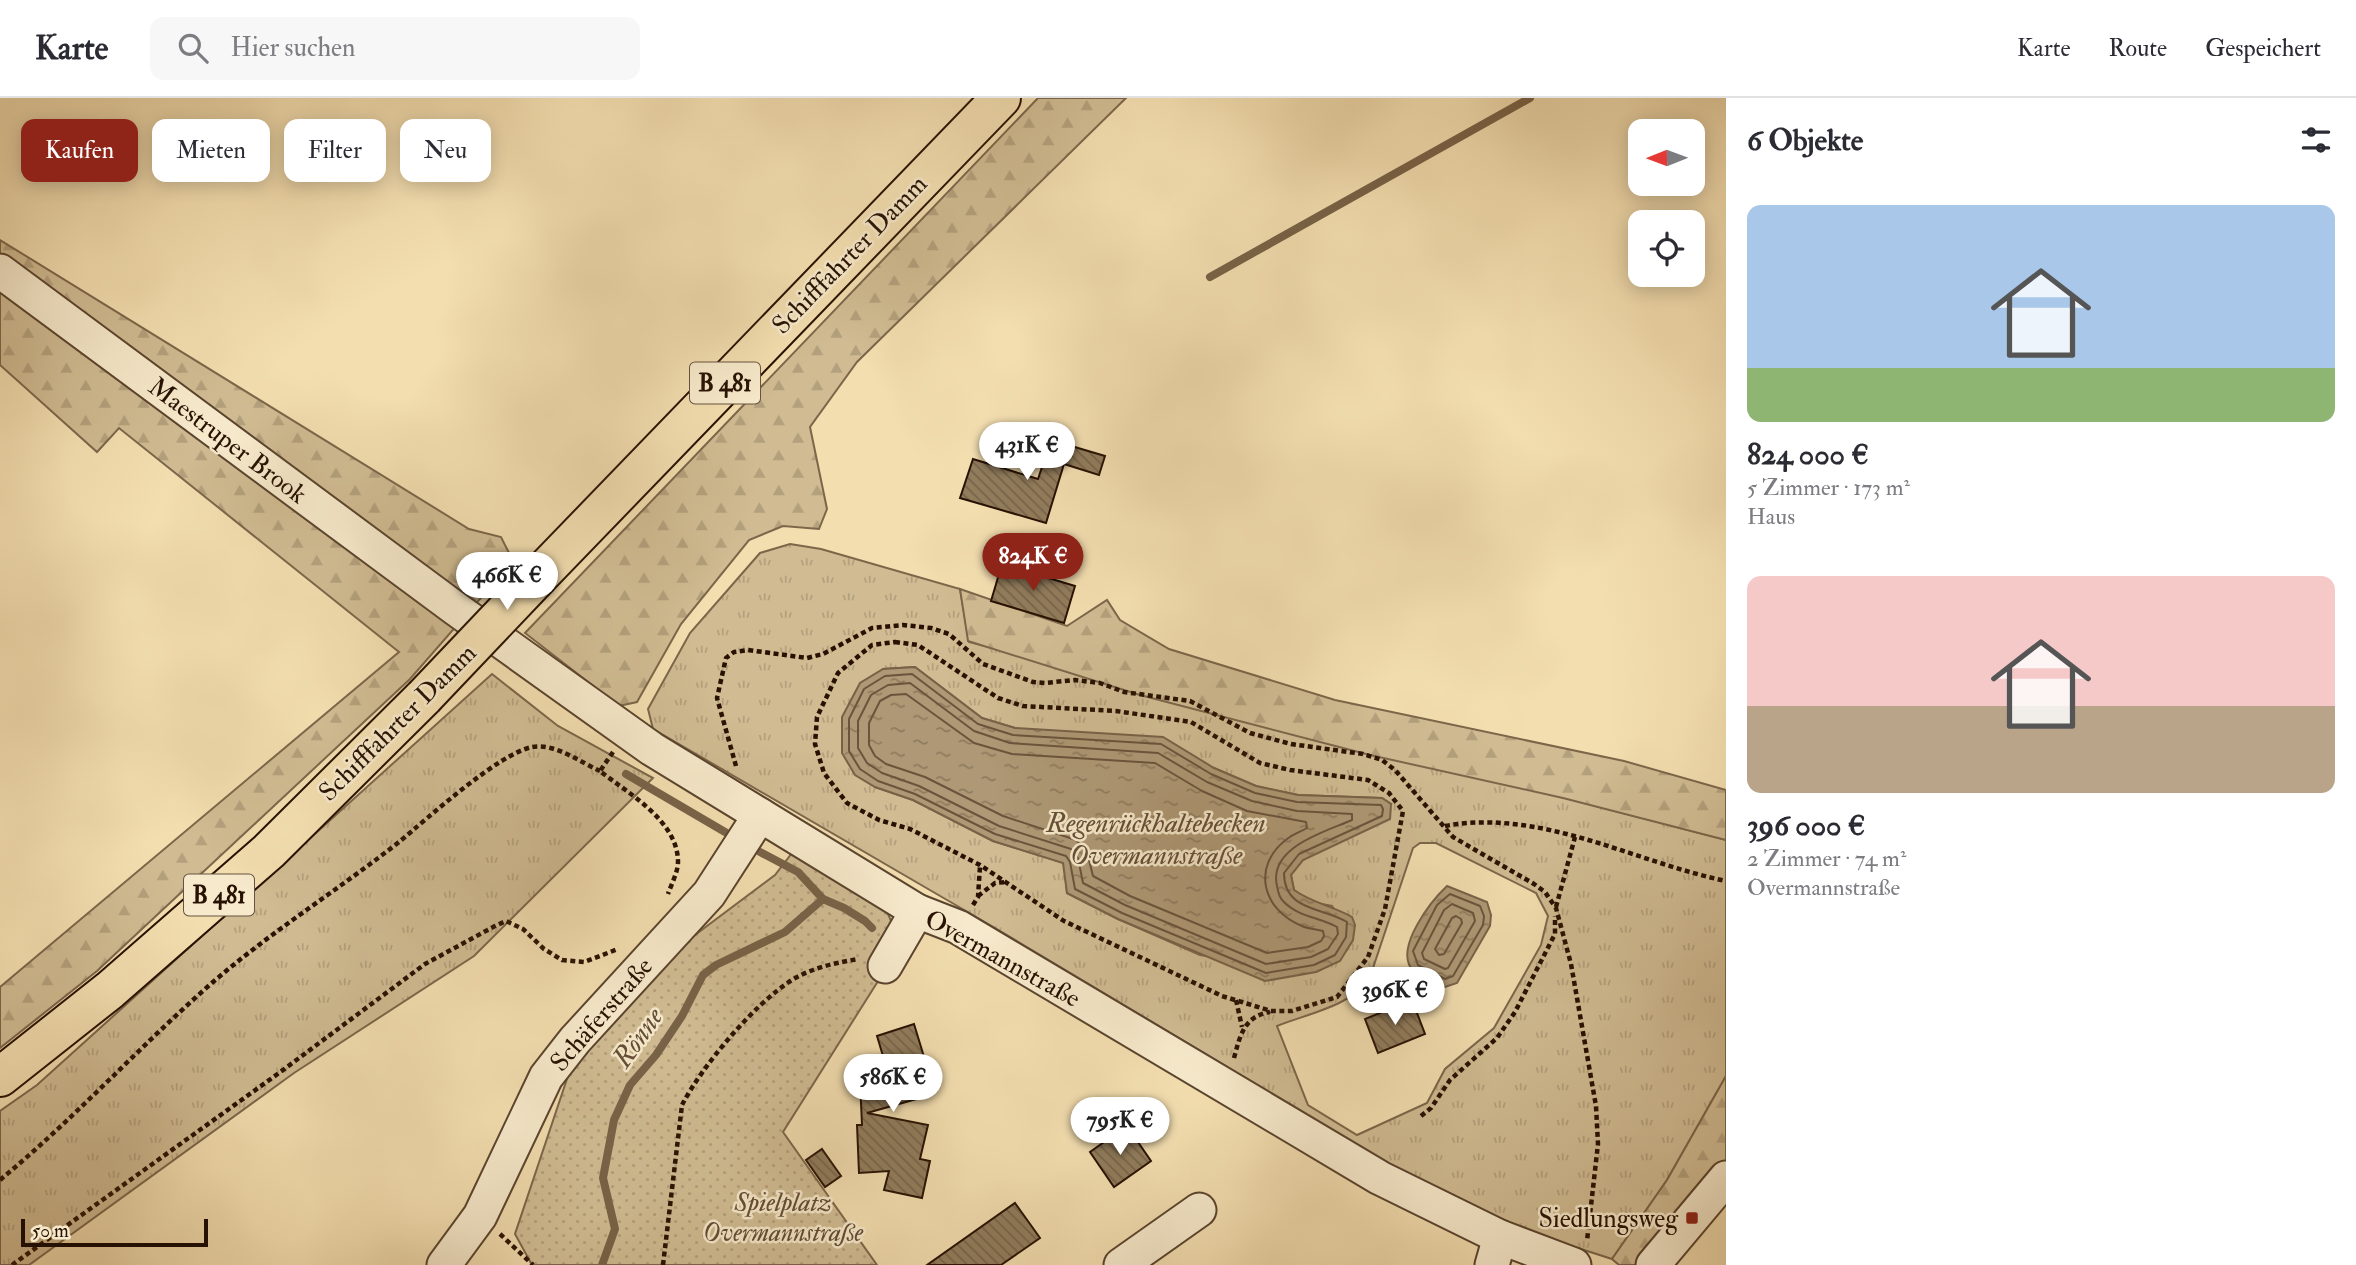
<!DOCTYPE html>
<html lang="de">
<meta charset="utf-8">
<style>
body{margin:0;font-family:"IM FELL Double Pica",serif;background:#f7f7f7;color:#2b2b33;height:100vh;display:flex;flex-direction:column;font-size:26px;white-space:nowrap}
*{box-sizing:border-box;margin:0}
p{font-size:23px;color:#7c7c81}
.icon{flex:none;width:38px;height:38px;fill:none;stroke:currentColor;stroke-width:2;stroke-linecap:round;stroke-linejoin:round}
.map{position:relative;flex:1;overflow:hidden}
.details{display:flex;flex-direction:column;background:#fff;width:630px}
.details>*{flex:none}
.banner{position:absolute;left:21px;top:21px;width:665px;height:63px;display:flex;gap:14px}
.needle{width:46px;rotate:269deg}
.buttons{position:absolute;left:1628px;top:21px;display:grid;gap:14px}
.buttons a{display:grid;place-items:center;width:77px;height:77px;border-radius:14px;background:#fff;box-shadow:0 4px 18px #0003;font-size:35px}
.scale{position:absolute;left:21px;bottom:18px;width:187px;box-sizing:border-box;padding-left:7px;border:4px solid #271102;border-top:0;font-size:19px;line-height:24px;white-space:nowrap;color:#271102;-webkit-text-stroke:5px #f7eacc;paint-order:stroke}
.price{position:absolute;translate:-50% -60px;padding:0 16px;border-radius:24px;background:#fff;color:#222;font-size:23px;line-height:46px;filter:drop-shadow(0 2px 4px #0008)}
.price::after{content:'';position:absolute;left:50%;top:42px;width:21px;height:16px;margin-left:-10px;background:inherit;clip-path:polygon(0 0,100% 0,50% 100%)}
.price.selected{background:#8f2418;color:#fff}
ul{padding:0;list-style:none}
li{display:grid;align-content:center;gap:14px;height:371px;padding:0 21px}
li span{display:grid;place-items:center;height:217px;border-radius:14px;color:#555}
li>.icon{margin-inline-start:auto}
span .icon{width:126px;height:126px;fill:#fffc;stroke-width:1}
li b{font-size:30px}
h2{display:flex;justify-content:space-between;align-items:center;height:84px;padding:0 21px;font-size:30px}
.chip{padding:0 24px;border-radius:14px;background:#fff;box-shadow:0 4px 18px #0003;font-size:24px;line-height:63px}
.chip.selected{background:#8f2418;color:#fff}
header{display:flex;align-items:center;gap:42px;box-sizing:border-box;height:98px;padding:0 35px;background:#fff;border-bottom:2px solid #e1e1e2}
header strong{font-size:33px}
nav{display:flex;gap:38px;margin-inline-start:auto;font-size:24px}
.search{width:490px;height:63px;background:#f7f7f7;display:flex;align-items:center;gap:18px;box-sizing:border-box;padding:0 24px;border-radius:14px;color:#7c7c81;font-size:26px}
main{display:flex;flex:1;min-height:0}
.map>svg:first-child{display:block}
</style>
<header>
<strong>Karte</strong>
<div class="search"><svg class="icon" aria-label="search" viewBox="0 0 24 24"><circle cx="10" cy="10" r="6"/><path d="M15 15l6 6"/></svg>Hier suchen</div>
<nav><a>Karte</a><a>Route</a><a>Gespeichert</a></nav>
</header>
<main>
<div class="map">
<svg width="1726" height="1167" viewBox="0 0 1726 1167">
<defs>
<pattern id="grass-tufts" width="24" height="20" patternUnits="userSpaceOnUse" patternTransform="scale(1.75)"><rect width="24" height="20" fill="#d0bb92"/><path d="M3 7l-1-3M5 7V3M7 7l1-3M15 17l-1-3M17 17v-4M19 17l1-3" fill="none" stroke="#b3a07c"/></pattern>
<pattern id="forest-firs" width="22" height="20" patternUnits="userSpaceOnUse" patternTransform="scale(1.75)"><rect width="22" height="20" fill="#d0bb92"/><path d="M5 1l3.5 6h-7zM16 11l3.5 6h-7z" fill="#b3a07c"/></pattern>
<pattern id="park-dots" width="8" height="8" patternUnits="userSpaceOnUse" patternTransform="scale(1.75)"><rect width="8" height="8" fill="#d0bb92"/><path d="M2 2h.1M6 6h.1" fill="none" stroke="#b3a07c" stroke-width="1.8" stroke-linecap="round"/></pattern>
<pattern id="water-ripples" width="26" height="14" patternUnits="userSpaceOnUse" patternTransform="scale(1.75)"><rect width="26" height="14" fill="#ae9875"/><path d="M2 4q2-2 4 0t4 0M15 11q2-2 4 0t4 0" fill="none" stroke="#8e7b5e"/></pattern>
<pattern id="building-back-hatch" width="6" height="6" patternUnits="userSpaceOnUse" patternTransform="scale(1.75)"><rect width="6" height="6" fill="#917c5c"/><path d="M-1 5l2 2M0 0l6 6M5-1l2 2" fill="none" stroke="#76644a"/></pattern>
</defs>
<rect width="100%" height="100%" fill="#f3deb0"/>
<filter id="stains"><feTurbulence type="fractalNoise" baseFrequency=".00286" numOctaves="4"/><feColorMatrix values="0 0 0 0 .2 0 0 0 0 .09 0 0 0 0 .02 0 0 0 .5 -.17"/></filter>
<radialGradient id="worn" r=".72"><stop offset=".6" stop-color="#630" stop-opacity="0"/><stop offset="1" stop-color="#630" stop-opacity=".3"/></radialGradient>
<g fill="url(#grass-tufts)" stroke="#7c664a" stroke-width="2" fill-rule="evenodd">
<path d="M790,446l31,5 139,40 9,53 757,198v236l-59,104 -55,79 -121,-39 -133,-67 -57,-42 -311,-186 -337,-196 -5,-20 42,-76 70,-80zM915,569l67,51 33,10 199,40 42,18 42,9 84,3 9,6 -88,56 -12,15 3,15 17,12 21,4 21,34 -13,20 -24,12 -116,-17 -82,-36 -51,-26 -3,-30 -71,-22 -80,-41 -38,-13 8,-118zM1420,745h16l100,50 12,23 -7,29 -47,83 -49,41 -18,34 -70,32 -49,-30 -31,-79c30,-12 73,-20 92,-46l44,-132z"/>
<polygon points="492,576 558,628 653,680 474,858 294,975 29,1167 0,1167 0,1013 37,987"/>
</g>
<g fill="url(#forest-firs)" stroke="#7c664a" stroke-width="2">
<polygon points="1038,0 1126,0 857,264 810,329 827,411 819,431 783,428 749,442 681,526 637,604 619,608 525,535"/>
<polygon points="0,142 469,431 501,439 513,463 410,581 97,873 0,950 0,889 399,554 119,330 97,354 0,267"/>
<polygon points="960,491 1067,528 1107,502 1120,522 1169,551 1335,602 1624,663 1726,692 1726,742 1563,700 1370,657 1140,597 968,543"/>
<polygon points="1726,978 1726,1064 1645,1167 1619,1167 1612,1161 1667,1082"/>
</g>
<polygon fill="url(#park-dots)" stroke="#7c664a" stroke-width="2" points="792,755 885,809 895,832 885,872 783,1034 877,1167 532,1167 515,1136 573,963 679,849 775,777"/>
<g fill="url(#water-ripples)" stroke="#786247" stroke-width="2">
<path d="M915,569l67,51 33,10 148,9 51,31 42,18 42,9 84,3 9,6 -1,15 -87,41 -12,15 3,15c18,13 39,16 58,27l3,8 -2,15 -13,21 -24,11 -51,9 -147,-62 -51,-26 -4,-30 -70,-22 -80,-41 -38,-13 -20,-12 -13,-22v-36l18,-34 23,-14z"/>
<path d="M1447,788l40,16 4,13 -1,11 -33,57 -12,4c-10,-5 -28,-10 -34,-19 -15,-22 20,-67 36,-82z"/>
</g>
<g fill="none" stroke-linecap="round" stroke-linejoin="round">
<g stroke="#6a543c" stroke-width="2">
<path d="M912,576l66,50 35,11 148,9 50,30 44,19 42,9 84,3 2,4 -1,7 -83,38 -15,19c0,38 38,34 63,49l-1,15 -11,18 -21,10 -48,8 -144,-60 -47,-24 -5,-27 -4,-6 -71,-22 -80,-40 -37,-13 -18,-12 -11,-18v-32l15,-30 21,-13z"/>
<path d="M910,585l64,48 36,12 148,10 49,29 45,19 45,10 55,3v6c-27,12 -84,27 -75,66 1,6 2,11 6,15 15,16 36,16 54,26l1,7 -10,15 -17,8 -45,7 -141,-59 -42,-22 -5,-25 -7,-9 -72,-23 -80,-40 -37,-13 -15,-10 -9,-15v-27l13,-26 17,-10z"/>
<path d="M906,596l68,49 38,11 143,9 47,28 45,20 59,11 1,6c-7,4 -14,6 -20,11 -36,27 -25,71 15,87 6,3 14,3 21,5l1,5 -3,5 -13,6 -41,6 -137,-57 -37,-20 -6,-24 -11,-12 -73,-24 -78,-39 -39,-13 -11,-8 -6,-11v-22l11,-22 11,-6z"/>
<polygon points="1450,796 1480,808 1484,818 1483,827 1453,878 1445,881 1418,867 1413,853 1437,807"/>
<polygon points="1452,806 1473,815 1475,823 1448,870 1445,871 1424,861 1422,855 1444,812"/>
<polygon points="1456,818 1461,821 1462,825 1444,856 1439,857 1435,851 1452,820"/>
</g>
<g stroke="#786247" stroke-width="8">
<polyline points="1210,179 1530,0"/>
<polyline points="626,676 725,734"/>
<polyline points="760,754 798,774 823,801 844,810 865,823 872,830"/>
<polyline points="602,1167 615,1131 603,1080 614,1022 630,987 656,957 682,918 703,877 716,867 785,834 823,801"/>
</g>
</g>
<g fill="url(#building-back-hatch)" stroke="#271102" stroke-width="2">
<polygon points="1051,342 1105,358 1099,377 1064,366 1046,425 960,400 973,361 1038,381"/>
<polygon points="1002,466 1075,488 1064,525 991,503"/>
<polygon points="1412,902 1425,936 1378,955 1365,921"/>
<polygon points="914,926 925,962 916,965 927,998 867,1015 928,1027 920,1061 930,1063 922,1100 884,1092 889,1073 859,1075 857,1027 862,1027 859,960 883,958 877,938"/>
<polygon points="1127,1028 1151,1063 1114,1089 1090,1054"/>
<polygon points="822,1051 841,1078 825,1089 806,1062"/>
<polygon points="1015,1105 1040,1140 1001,1167 927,1167"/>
</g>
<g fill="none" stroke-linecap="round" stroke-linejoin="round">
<defs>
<g id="minor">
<polyline points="0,173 456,511 652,651 917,813 958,829 1380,1080 1500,1139 1574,1167"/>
<polyline points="885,868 917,813"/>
<polyline points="444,1167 480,1118 546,979 575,942 709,796 760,717"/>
<polyline points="1121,1167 1199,1112"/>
<polyline points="1492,1167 1500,1139"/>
<polyline points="1653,1167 1726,1080"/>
</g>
<g id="major">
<polyline points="539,478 1001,0"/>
<polyline points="0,979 110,892 269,753 424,599"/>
</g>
</defs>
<use href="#minor" stroke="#5a442e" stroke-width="37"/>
<use href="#major" stroke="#271102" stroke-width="42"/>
<g stroke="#271102" stroke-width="4.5" stroke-dasharray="5 3.5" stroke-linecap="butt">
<polygon points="895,544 918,547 998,600 1023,608 1116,613 1191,624 1260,665 1290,672 1368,682 1389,695 1403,713 1385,811 1368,859 1337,899 1292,913 1271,913 1222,898 1064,823 980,767 910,731 879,722 847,705 824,675 815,646 817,619 838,575 872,547"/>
<path d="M613,654l-13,19c29,23 78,50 78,91 0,10 -7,23 -10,32"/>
<polyline points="736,668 717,600 726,560 734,554 748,552 807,560 823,556 872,530 903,527 931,530 949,536 983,566 1033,584 1045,585 1075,582 1100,585 1124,594 1190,603 1250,635 1291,646 1363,656 1382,662 1395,672 1453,739 1534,786 1545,794 1556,810 1571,866 1596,1008 1598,1046 1587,1143"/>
<path d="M1445,728c96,-18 189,36 281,55"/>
<polyline points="978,798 995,785 1006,784"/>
<polyline points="973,807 978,799 980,768"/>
<polyline points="1556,809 1575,739"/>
<polyline points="1236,902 1242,929"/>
<path d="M1234,960c6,-22 10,-42 36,-46"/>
<polyline points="1421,1018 1431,1010 1450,982 1497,940 1515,914 1555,836 1555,818"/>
<path d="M0,1082c75,-62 140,-134 213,-198 59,-51 125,-92 186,-140 29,-24 99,-88 133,-95 23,-4 48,15 68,24"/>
<polyline points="500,1136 533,1167"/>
<polyline points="12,1167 279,975 425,866 495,828 506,823 523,831 544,851 562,862 584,864 618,851"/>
<path d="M663,1167l19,-160c20,-39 72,-101 110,-125 19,-12 43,-17 66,-21"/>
</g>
<use href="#minor" stroke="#f7eacc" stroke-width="33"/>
<use href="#major" stroke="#f3deb0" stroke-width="38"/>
<defs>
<polyline id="major-bridge" points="424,599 539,478"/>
</defs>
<use href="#major-bridge" stroke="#271102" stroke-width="42" stroke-linecap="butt"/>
<use href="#major-bridge" stroke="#f3deb0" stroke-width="38"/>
</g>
<rect fill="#8f2418" stroke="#f7eacc" stroke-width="2.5" x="1685" y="1113" width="14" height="14" rx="3.5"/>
<g text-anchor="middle" stroke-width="5" stroke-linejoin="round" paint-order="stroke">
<g fill="#f7eacc" stroke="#65523f" stroke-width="2">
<rect x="690" y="264.5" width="70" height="41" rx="5"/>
<rect x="184" y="776.5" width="70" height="41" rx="5"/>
</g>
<g font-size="24" font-weight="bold" fill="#271102">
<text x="725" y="293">B 481</text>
<text x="219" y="805">B 481</text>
</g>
<g font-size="26" fill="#271102" stroke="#f7eacc">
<text transform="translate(849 156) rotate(-46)" y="9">Schifffahrter Damm</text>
<text transform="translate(228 342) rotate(37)" y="9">Maestruper Brook</text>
<text transform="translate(397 624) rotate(-45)" y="9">Schifffahrter Damm</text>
<text transform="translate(1003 860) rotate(29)" y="9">Overmannstraße</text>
<text transform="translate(601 916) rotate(-49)" y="9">Schäferstraße</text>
</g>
<g font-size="26" font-style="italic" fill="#624c34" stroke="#f7eacc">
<text x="783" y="1113">Spielplatz<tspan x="783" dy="30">Overmannstraße</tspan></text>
</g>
<g font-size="26" fill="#271102" stroke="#f7eacc" text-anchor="end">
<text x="1678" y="1129">Siedlungsweg</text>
</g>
<g font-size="28" font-style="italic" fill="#644e36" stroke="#f7eacc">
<text x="1156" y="734">Regenrückhaltebecken<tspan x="1156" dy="32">Overmannstraße</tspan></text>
<text transform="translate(637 939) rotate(-55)" y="10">Rönne</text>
</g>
</g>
<rect width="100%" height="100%" filter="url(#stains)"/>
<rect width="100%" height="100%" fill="url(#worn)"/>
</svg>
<div class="buttons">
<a><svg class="needle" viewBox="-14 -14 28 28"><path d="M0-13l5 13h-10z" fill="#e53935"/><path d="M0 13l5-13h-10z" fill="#7c7c81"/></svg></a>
<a><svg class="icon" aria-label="locate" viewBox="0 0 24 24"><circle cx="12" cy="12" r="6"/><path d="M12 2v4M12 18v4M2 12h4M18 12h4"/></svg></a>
</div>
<div class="scale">50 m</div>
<b class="price" style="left:1027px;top:384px">431K €</b>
<b class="price selected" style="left:1033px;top:495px">824K €</b>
<b class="price" style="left:507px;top:514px">466K €</b>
<b class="price" style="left:1395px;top:929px">396K €</b>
<b class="price" style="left:893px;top:1016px">586K €</b>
<b class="price" style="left:1120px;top:1059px">795K €</b>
<div class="banner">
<a class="chip selected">Kaufen</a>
<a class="chip">Mieten</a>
<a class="chip">Filter</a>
<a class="chip">Neu</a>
</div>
</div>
<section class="details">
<h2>6 Objekte<svg class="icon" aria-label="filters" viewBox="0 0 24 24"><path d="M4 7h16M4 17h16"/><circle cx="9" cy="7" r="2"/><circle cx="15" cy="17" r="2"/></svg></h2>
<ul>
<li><span style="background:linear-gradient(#a9c7e8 75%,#8fb573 0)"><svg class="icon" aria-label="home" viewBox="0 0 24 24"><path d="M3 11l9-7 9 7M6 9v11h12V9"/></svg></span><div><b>824 000 €</b><p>5 Zimmer · 173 m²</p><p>Haus</p></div></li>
<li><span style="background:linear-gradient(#f6c9c9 60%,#b9a48a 0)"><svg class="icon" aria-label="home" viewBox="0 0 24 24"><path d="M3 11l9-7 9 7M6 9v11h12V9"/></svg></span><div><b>396 000 €</b><p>2 Zimmer · 74 m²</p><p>Overmannstraße</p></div></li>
</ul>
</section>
</main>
